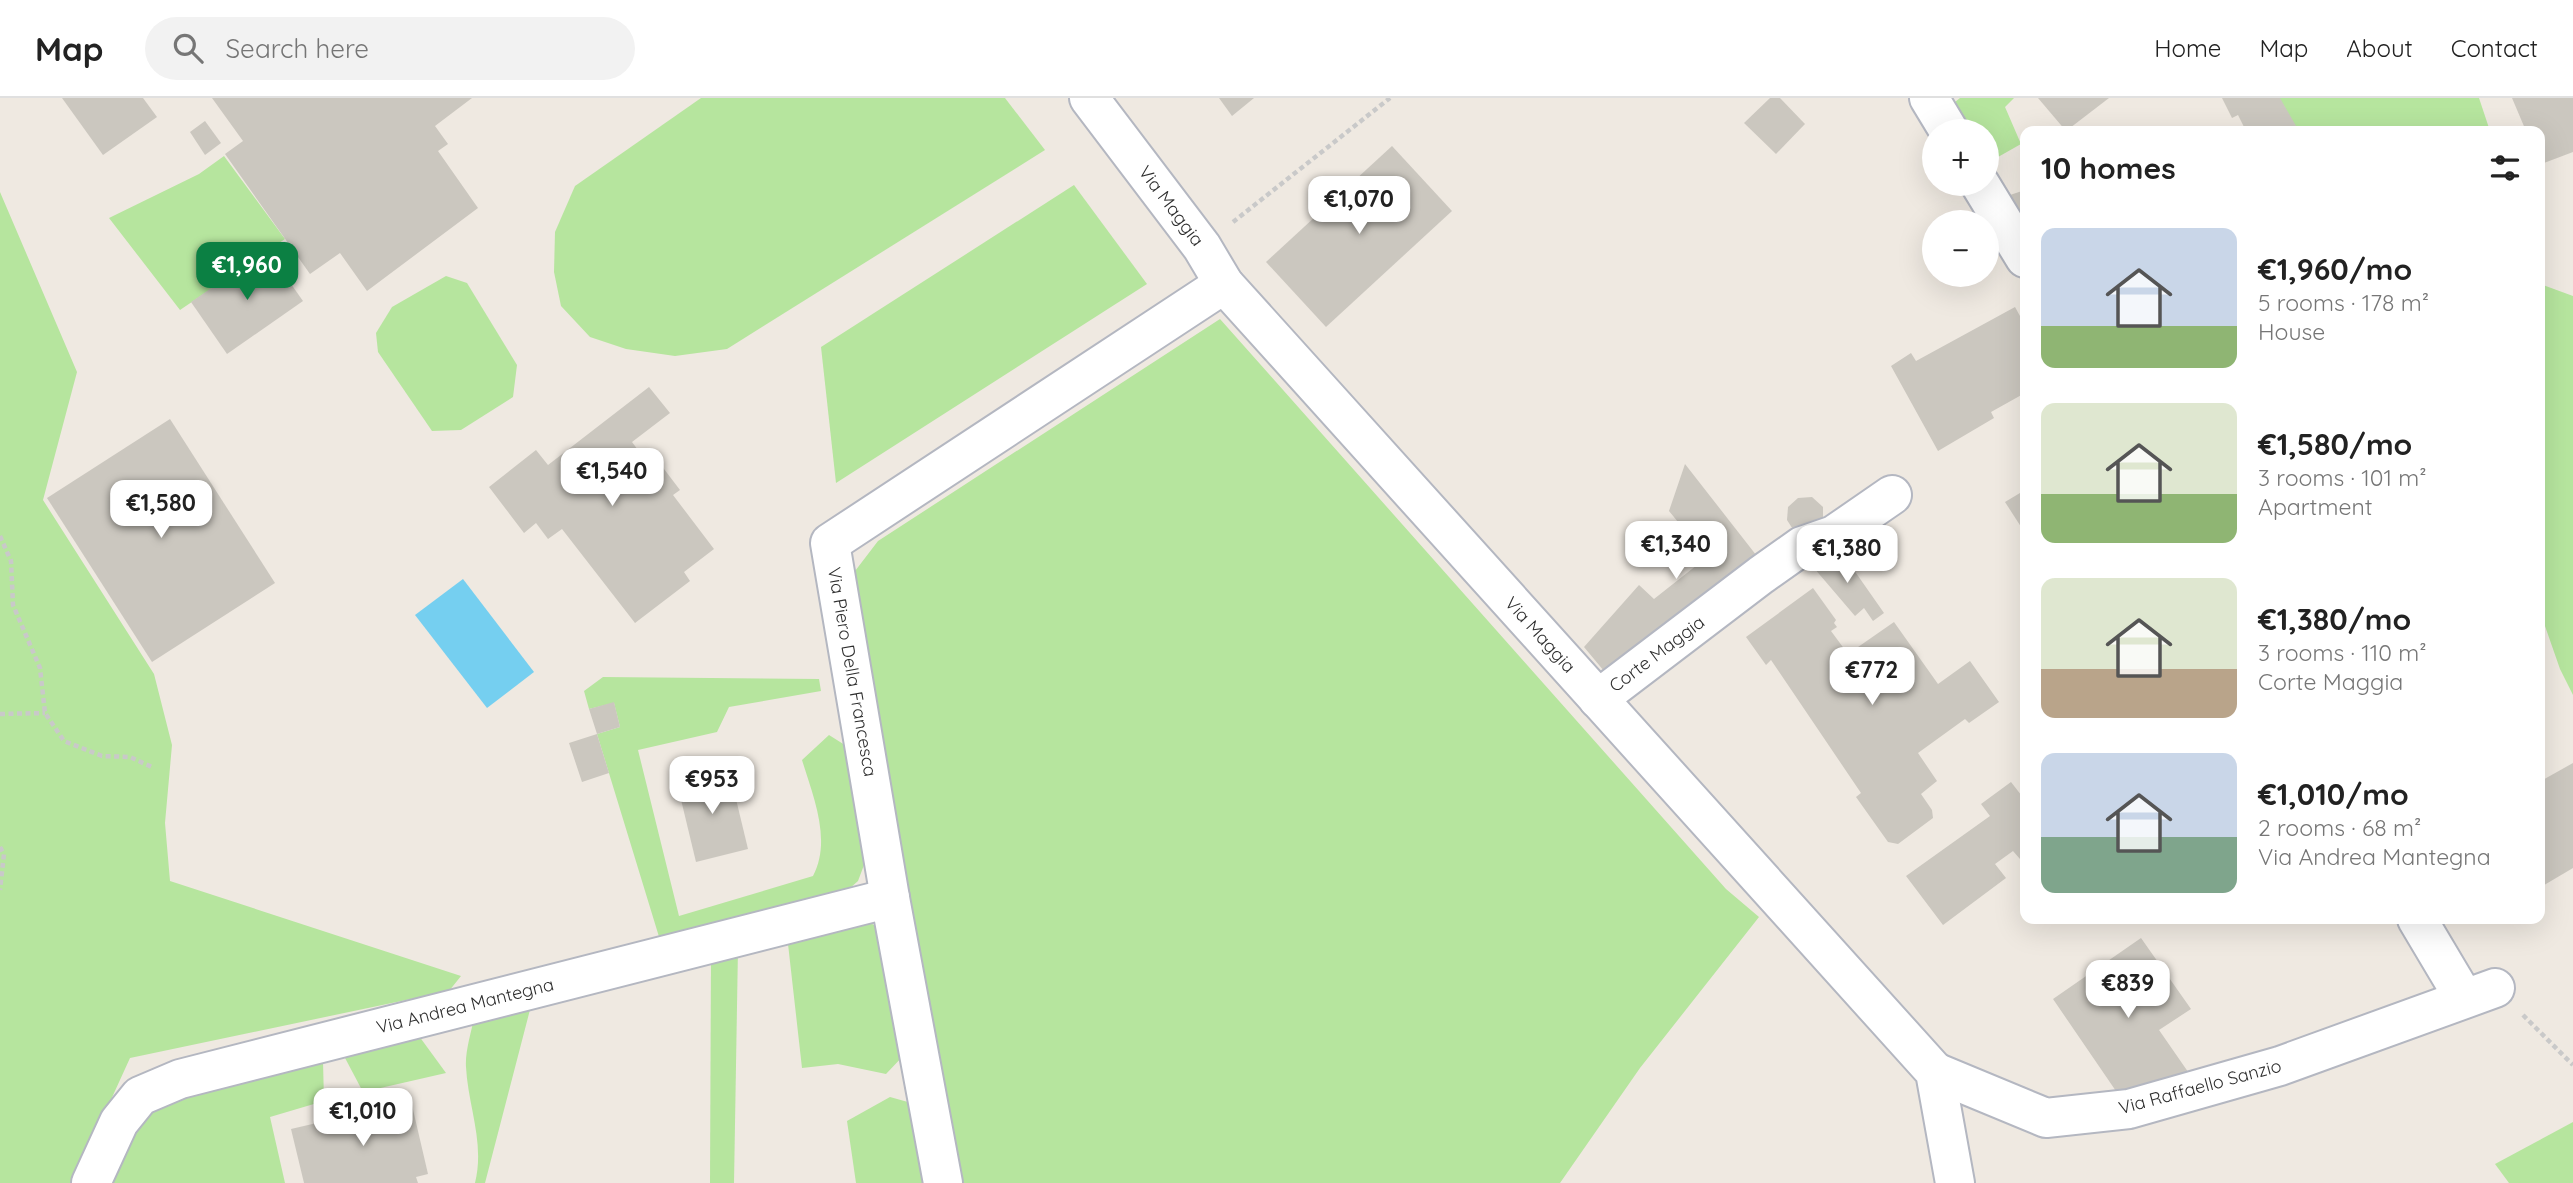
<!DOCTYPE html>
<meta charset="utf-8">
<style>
body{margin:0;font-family:Quicksand,sans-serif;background:#f2f2f2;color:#222;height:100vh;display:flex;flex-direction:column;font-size:26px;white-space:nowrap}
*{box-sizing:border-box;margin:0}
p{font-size:23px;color:#767676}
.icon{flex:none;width:38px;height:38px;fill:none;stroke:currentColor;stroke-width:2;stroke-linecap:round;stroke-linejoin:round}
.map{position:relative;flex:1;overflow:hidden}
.details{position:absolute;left:2020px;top:28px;width:525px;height:798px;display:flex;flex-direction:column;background:#fff;border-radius:14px;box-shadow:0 7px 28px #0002}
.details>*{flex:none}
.controls{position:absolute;left:1922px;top:21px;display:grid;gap:14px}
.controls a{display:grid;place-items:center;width:77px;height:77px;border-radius:50%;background:#fff;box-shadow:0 7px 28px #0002;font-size:35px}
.price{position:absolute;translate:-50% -60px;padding:0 16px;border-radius:14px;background:#fff;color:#222;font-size:23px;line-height:46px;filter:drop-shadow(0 2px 4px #0008)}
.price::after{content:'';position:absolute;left:50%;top:42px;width:21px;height:16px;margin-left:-10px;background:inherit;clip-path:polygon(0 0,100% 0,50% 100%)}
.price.current{background:#0b8043;color:#fff}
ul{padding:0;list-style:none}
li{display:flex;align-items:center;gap:21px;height:175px;padding:0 21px}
li span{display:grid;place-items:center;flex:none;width:196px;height:140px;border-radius:14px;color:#555}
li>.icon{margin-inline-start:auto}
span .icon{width:84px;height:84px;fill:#fffc;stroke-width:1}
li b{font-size:30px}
h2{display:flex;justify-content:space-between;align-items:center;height:84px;padding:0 21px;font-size:30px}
header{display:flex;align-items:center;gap:42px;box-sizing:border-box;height:98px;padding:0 35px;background:#fff;border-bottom:2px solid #e0e0e0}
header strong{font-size:33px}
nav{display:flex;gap:38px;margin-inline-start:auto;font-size:24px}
.search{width:490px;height:63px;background:#f2f2f2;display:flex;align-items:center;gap:18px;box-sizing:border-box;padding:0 24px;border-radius:38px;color:#767676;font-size:26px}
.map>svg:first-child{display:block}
</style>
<header>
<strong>Map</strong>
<div class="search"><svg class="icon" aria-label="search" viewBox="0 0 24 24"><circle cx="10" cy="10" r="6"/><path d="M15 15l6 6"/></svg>Search here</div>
<nav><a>Home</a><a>Map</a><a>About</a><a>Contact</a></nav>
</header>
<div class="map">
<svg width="2573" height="1085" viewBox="0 0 2573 1085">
<rect width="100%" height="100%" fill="#efe9e1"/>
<g fill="#b6e59e">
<polygon points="701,0 1005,0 1045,52 727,251 675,258 626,251 590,239 561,208 554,174 555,134 575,88"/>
<polygon points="1960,0 2014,0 2005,9 2021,46 1991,63 1986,57 1986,33 1968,33 1955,4"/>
<polygon points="2274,0 2479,0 2490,33 2292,33"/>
<polygon points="224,58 285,141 180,212 109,120 199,76"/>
<polygon points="1074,87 1147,186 836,385 821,249"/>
<polygon points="0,94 77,274 43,402 154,576 172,647 165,725 170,783 461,878 449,893 130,960 73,1085 0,1085"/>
<polygon points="446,178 467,185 517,267 513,299 461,332 432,333 378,254 376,235 392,209"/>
<polygon points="2539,178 2543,187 2573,198 2573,597 2560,571 2539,511"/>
<polygon points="1220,221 1726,791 1759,819 1640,970 1560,1085 956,1085 852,477 878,443"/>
<path d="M603,579l216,2 2,12 -92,16 -12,25 -79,18 41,166 134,-40c19,-36 0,-80 -11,-116l27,-25 19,12 16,118 -6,16 -9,8 -189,51 -63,-206 23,-7 -6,-24 -25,6 -5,-18z"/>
<polygon points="864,820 882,833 904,957 886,976 838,966 802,970 787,837"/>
<polygon points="738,850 734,1085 710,1085 711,857"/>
<path d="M532,904l-47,181h-10c10,-40 -7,-77 -9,-116 -1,-15 5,-34 8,-49z"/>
<polygon points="419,938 446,975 363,994 344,958"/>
<polygon points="323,963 324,1003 270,1019 285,1085 107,1085 143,1020 170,1003"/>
<polygon points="890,999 915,1006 930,1085 856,1085 847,1023"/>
<polygon points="2573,1024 2573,1085 2509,1085 2495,1066"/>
</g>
<polygon fill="#75cff0" points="463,481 534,574 487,610 415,517"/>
<g fill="#cbc7bf">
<polygon points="62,0 143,0 157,19 103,57"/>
<polygon points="212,0 472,0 435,28 448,46 438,53 478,110 367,193 340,155 310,176 225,56 243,43"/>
<polygon points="1219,0 1254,0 1232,18"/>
<polygon points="1770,0 1780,0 1805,26 1776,56 1744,25"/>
<polygon points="2038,0 2109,0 2066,33"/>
<polygon points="2222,0 2280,0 2299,33 2246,33 2238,17 2232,20"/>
<polygon points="2512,0 2573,0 2573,54 2539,67 2539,33 2526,33"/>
<polygon points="205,23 221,45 205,57 190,34"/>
<polygon points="1392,48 1452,113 1326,229 1266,164"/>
<polygon points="2025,92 2025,128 2007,98"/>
<polygon points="267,152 303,203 227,256 191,204"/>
<polygon points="2015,209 2025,227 2025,295 1991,314 1994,320 1938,353 1891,268 1911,255 1916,263"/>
<polygon points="649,289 670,315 632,344 641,356 648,350 680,392 673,397 714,451 684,474 690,483 635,525 562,431 548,441 536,425 524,435 489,389 536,352 548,367"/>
<polygon points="170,321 275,485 152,564 47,400"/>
<polygon points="1685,366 1760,462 1609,579 1584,549 1639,487 1654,501 1711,456 1695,437 1692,441 1669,413"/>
<polygon points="2025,392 2025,435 2005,404"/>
<polygon points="1812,399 1823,409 1823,424 1794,433 1787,422 1788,409 1798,400"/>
<polygon points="1842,455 1884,515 1873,523 1864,510 1855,518 1808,463"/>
<polygon points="1813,490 1836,522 1834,525 1837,529 1831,533 1848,556 1894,524 1938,586 1970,563 1999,604 1969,625 1965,621 1918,655 1937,683 1921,696 1932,712 1933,720 1898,746 1888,744 1856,699 1861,695 1771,562 1766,567 1746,539"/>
<polygon points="614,604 620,629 597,636 609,675 582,684 569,645 597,636 589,611"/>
<polygon points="2573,665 2573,770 2539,790 2539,684"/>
<polygon points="729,672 748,751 696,764 677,685"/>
<polygon points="2011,684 2025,702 2025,758 2020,761 2013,753 1995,766 2006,780 1943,827 1906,778 1990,718 1981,706"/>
<polygon points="2141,840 2191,911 2159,932 2193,981 2118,996 2053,901"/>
<polygon points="411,1003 428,1076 416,1079 418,1085 304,1085 291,1031"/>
</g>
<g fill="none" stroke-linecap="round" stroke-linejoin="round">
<defs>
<g id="street">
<polyline points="1089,0 1202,149 1224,186 1935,974 1955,1085"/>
<polyline points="1929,0 1949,33"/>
<polyline points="1980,86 2025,160"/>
<polyline points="1598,601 1761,477 1802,448 1834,437 1892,397"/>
<polyline points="2417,821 2464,900"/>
<polyline points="1935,974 2046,1020 2129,1011 2280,968 2495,890"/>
<polyline points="91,1085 119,1024 140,998 180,981 890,800"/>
<polyline points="943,1085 890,800 830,445 1224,186"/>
</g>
</defs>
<use href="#street" stroke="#b4b7c1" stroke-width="42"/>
<g stroke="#c9c9c9" stroke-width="4.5" stroke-dasharray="5 3.5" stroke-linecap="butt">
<polyline points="1233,124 1390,0"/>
<polyline points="0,438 11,463 13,507 40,570 45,615 64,643 102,658 130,659 154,670"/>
<polyline points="0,616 45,615"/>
<polyline points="0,749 4,756 0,792"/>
<polyline points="2523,917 2573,967"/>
</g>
<use href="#street" stroke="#fff" stroke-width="38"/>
</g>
<g text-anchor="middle" stroke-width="6" stroke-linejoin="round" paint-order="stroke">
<g font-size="18" fill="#2e2e2e" stroke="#fff">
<text transform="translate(1171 108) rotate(53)" y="6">Via Maggia</text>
<text transform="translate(1540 537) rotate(48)" y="6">Via Maggia</text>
<text transform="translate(1657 556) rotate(-37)" y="6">Corte Maggia</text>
<text transform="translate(852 574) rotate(80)" y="6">Via Piero Della Francesca</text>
<text transform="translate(465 908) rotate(-14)" y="6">Via Andrea Mantegna</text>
<text transform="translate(2200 989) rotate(-15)" y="6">Via Raffaello Sanzio</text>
</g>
</g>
</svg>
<div class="controls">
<a>+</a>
<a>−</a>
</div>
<b class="price" style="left:1359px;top:138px">€1,070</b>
<b class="price current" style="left:247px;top:204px">€1,960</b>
<b class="price" style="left:612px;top:410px">€1,540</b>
<b class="price" style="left:161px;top:442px">€1,580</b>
<b class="price" style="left:1676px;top:483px">€1,340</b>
<b class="price" style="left:1847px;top:487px">€1,380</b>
<b class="price" style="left:1872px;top:609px">€772</b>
<b class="price" style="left:712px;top:718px">€953</b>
<b class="price" style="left:2128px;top:922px">€839</b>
<b class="price" style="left:363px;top:1050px">€1,010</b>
<section class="details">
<h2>10 homes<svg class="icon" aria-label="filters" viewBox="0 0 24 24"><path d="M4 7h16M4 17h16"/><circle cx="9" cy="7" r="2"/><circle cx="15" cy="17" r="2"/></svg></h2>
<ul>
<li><span style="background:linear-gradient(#c9d6e8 70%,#8fb573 0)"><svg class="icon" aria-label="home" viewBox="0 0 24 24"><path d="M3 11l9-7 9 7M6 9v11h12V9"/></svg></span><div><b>€1,960/mo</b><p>5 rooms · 178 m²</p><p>House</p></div></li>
<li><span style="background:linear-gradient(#dfe7d0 65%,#8fb573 0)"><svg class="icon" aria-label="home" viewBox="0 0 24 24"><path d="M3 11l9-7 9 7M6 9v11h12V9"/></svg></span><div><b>€1,580/mo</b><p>3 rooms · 101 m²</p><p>Apartment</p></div></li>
<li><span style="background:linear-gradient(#dfe7d0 65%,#b9a48a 0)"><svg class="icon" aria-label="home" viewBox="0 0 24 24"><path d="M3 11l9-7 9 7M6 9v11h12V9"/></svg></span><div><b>€1,380/mo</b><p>3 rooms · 110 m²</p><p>Corte Maggia</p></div></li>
<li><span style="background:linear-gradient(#c9d6e8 60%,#7fa58c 0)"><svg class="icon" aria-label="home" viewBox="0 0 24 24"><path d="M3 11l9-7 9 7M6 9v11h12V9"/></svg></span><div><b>€1,010/mo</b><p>2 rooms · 68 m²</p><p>Via Andrea Mantegna</p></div></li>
</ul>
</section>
</div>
